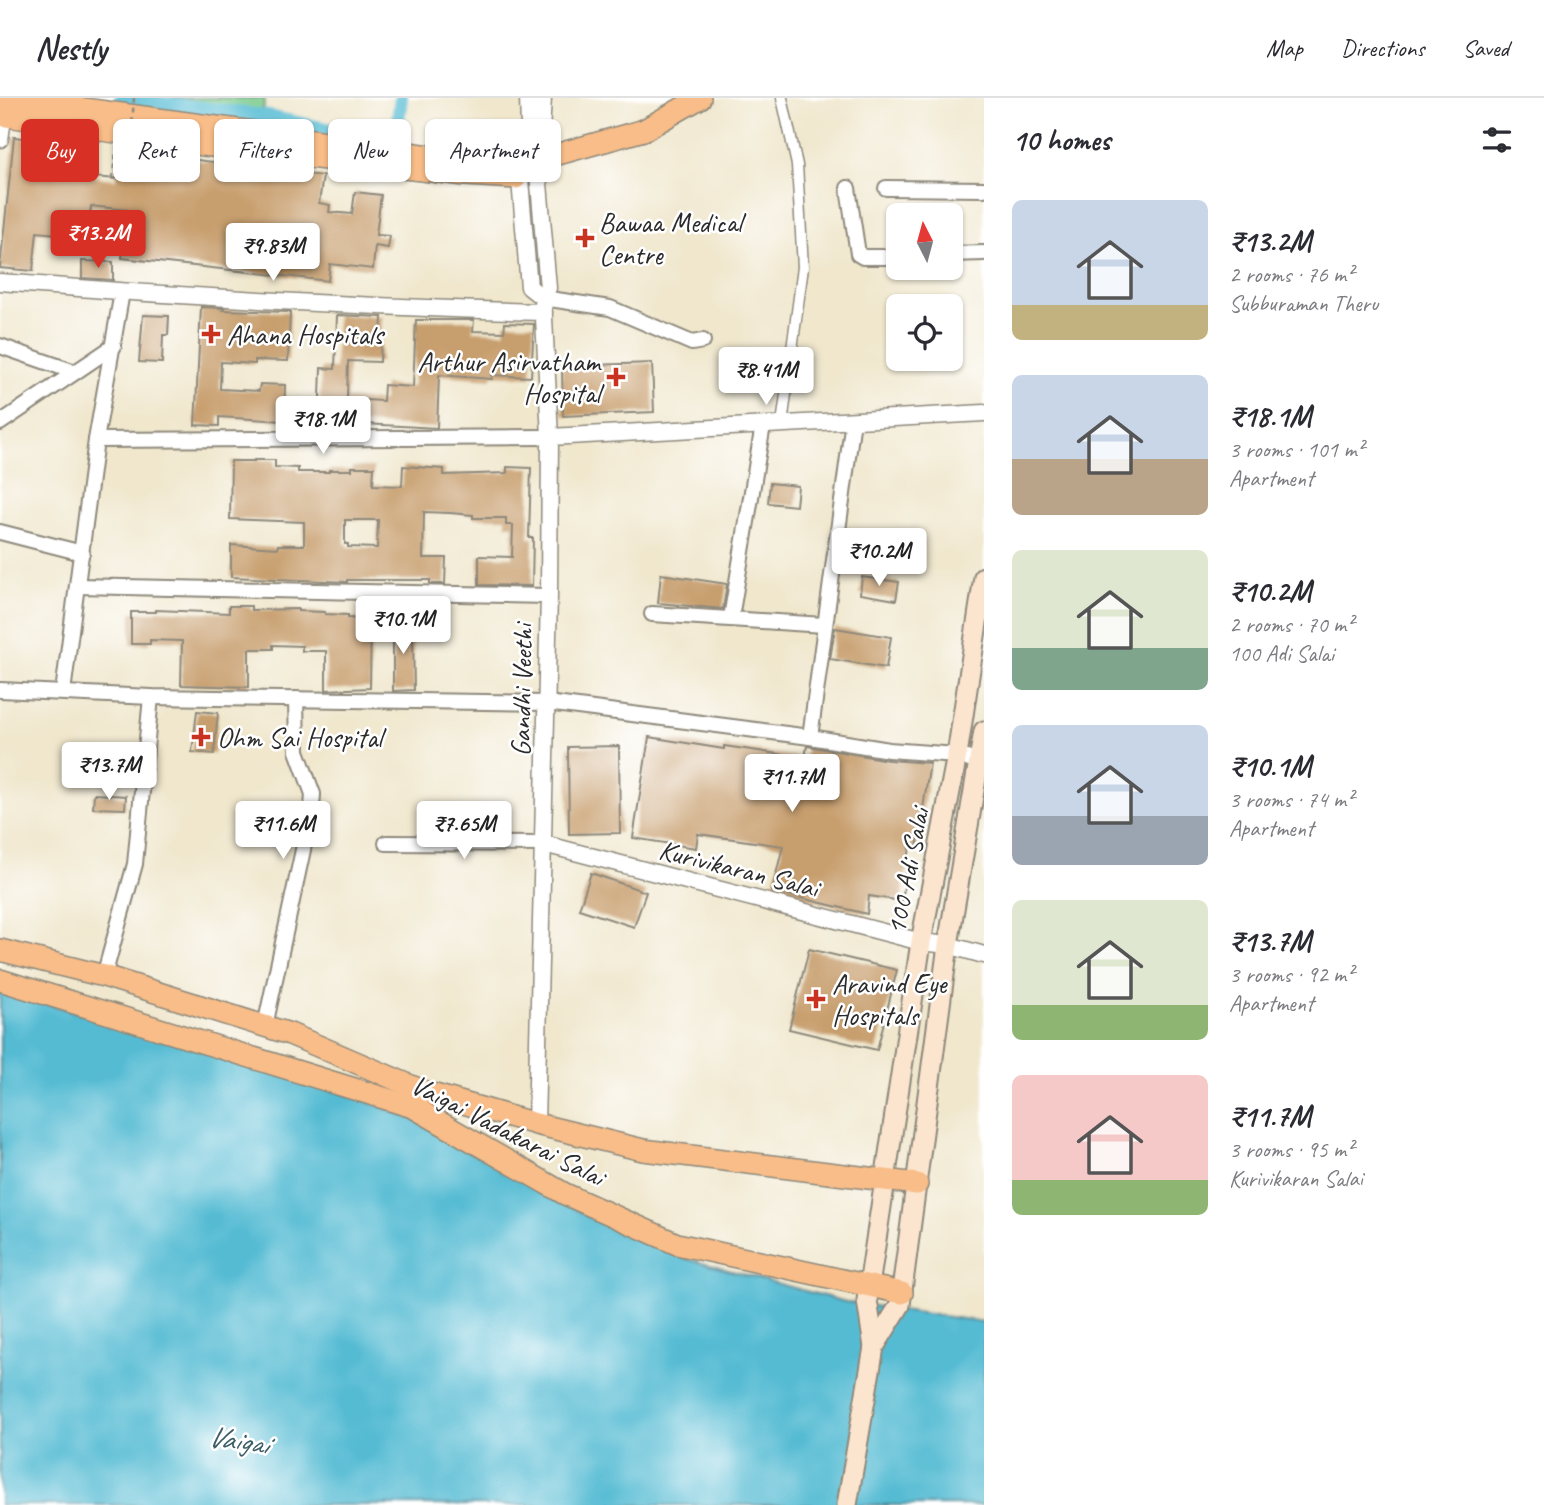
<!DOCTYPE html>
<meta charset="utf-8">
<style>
body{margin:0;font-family:Caveat,sans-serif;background:#f2f2f3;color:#2b2b33;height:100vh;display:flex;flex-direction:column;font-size:26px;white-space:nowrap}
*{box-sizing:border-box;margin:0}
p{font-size:23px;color:#7c7c81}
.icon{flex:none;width:38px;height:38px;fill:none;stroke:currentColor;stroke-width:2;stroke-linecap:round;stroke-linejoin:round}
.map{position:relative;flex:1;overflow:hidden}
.drawer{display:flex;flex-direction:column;background:#fff;width:560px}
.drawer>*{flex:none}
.guide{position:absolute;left:21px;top:21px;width:665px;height:63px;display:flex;gap:14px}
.needle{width:46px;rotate:354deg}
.fabs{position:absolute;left:886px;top:105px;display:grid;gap:14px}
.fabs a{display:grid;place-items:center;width:77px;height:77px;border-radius:10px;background:#fff;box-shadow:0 2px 5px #0004;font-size:35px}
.price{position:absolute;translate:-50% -60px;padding:0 16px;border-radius:7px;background:#fff;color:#222;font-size:23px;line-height:46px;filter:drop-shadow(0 2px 4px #0008)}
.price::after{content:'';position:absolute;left:50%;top:42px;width:21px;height:16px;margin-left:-10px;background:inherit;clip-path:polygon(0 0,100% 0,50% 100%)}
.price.current{background:#d93025;color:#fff}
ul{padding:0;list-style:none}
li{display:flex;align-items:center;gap:21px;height:175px;padding:0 28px}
li span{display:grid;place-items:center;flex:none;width:196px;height:140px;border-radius:10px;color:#555}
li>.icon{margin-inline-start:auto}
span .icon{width:84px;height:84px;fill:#fffc;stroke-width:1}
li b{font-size:30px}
h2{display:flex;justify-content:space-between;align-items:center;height:84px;padding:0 28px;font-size:30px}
.chip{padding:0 24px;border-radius:10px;background:#fff;box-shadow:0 2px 5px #0004;font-size:24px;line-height:63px}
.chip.current{background:#d93025;color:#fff}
header{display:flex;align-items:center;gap:42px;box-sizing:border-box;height:98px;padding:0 35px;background:#fff;border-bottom:2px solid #e1e1e2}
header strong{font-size:33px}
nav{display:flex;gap:38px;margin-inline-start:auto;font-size:24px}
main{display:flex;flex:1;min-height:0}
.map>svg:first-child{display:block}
</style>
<header>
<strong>Nestly</strong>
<nav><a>Map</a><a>Directions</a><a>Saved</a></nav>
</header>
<main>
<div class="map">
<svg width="984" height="1407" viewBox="0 0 984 1407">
<rect width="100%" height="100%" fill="#fff"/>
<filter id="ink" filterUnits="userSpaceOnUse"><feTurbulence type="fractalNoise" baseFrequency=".0143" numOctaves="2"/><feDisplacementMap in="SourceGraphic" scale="14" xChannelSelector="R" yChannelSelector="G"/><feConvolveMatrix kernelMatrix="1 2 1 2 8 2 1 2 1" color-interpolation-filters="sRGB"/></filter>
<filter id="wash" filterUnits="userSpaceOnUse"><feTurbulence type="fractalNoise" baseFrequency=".00686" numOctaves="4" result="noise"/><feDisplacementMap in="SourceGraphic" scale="28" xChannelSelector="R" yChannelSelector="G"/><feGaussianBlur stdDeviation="1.57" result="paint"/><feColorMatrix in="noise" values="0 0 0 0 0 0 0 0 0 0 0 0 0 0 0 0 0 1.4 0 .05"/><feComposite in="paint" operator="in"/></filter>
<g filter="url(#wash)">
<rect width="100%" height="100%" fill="#f0e7cd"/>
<polygon fill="#7aca8b" stroke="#527a5b" stroke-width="2" points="167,0 265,0 263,13"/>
<polygon fill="#55bbd3" stroke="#40737f" stroke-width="2" points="0,891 361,1001 433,1029 590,1119 684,1160 846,1204 984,1224 984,1407 0,1407"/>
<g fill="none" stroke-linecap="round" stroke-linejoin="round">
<polyline stroke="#55bbd3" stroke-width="14" points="121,0 269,19 395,45 401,0"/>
</g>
<g id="blocks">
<g fill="#c79e6d" fill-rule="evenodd">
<polygon points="14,39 52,43 51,52 97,57 95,79 116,81 119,52 323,78 319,105 330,107 329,114 352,116 355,94 381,97 376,137 390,138 388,150 375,148 373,171 330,166 328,183 122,160 128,112 91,108 88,139 37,134 33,173 0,170"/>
<polygon points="82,163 113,164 113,182 82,180"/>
<polygon points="201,209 224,210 223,212 290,214 288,263 255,262 255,266 221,264 220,291 259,293 260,286 285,287 284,323 219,319 219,328 195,327"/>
<polygon points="143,217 169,218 168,237 163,237 162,265 139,264"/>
<polygon points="337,217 382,219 380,264 348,263 347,301 383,303 384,287 413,289 416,222 474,222 473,233 504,234 505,225 534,226 531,279 492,277 492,281 439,277 437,330 346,325 346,328 319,327 321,270 335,271"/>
<polygon points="652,265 654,314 563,318 562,268"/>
<path d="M254,362h21v7l23,1v4h31v-2h23v-3h22l-1,18 29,1 1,-20 41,3v6l63,-2v-6l24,1 -2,70h4l-1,48 -53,-1v-29l33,1 1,-32h-7v-7h-33v-3l-23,-2 -26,-1 -1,46h23l-1,26h-15v-4h-83v2l-116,-5v-32l47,3v-3h26v-23l-74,-3 1,-58h23zM345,422h33l-1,28 -29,-1v-3h-3z"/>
<polygon points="770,385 798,388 796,408 768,405"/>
<polygon points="661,476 727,486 723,511 658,505"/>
<polygon points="862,479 899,484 896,502 860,496"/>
<polygon points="229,508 251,508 251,512 298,511 298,513 325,514 325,516 348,517 348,520 371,521 370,590 326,592 326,553 302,553 302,548 273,547 273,551 249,551 249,589 181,587 182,543 150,542 150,546 131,546 131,514 156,514 156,512 229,515"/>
<polygon points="398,512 408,512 408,537 413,537 414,592 393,593 393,536 398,536"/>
<polygon points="835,530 891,539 886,570 830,561"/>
<polygon points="197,613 218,615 214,656 192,654"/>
<polygon points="649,639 724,651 724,648 805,660 807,648 888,662 930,665 917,750 910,749 902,803 869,798 867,816 772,793 783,748 698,736 696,750 633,740"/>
<polygon points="619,648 620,735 569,736 568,649"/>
<polygon points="94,696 126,698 125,711 93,710"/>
<polygon points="591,775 646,794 634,829 579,811"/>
<polygon points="809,851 897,872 877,952 789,931"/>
</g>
</g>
</g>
<g filter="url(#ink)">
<use href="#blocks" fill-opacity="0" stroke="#8e897c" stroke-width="2"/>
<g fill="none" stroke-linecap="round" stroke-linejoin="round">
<defs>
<polyline id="pedestrian" points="782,0 797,67 803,169 782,326"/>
<g id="minor">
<polyline points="848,90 858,156 863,159 898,159"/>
<polyline points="886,90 984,91"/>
<polyline points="950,156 984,155"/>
<polyline points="543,200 610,210 692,245 703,243"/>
<polyline points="0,248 75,274"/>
<polyline points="0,325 114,248"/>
<polyline points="96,342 550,339"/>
<polyline points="0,434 82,455"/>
<polyline points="77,488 549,498"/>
<polyline points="652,516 824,527"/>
<polyline points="731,520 763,327"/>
<polyline points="0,592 151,599 547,605 810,639 889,652 957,657 979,664"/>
<polyline points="63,594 96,342 122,194"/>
<polyline points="810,639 853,322"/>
<polyline points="386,745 544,746"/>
<polyline points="104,878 135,766 151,599"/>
<polyline points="265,928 312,710 313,696 297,653 296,601"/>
</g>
<g id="tertiary">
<polyline points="0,41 5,8"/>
<polyline points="530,57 541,33 543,0"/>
<polyline points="517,58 529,30 528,0"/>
<polyline points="520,82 529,189 543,200"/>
<path d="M0,184c181,15 362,25 544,30"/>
<polyline points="550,339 984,315"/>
<polyline points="544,746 921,844 948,847 984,857"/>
<polyline points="536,1026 549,498 550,339 543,200 548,190 538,74"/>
</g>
<g id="secondary">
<polyline points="874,1249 900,1207 948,847 984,633"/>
<polyline points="847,1407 874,1249 867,1202 869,1188 921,844 957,657 984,479"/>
</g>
<g id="primary">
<polyline points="4,0 467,63 514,60"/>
<polyline points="0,17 203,47 465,77 516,80"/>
<polyline points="537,62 644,32 700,0"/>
<polyline points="0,852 104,878 290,936 425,994 536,1026 643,1052 917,1086"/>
<polyline points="0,882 413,1009 565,1096 677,1146 902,1195"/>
</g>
</defs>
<use href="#pedestrian" stroke="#8e897c" stroke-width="13"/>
<use href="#minor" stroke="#8e897c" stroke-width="18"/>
<use href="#tertiary" stroke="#8e897c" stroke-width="19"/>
<use href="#secondary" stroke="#8e897c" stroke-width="23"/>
<use href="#primary" stroke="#8e897c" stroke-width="24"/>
<use href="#pedestrian" stroke="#fff" stroke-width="10"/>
<use href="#minor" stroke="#fff" stroke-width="14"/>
<use href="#tertiary" stroke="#fff" stroke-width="16"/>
<use href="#secondary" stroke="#fce5cf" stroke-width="19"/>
<use href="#primary" stroke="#f8bd88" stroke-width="21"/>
<polyline stroke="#8e897c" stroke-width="2.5" stroke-dasharray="5 5" stroke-linecap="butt" points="112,81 118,42 131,42 134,0"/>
</g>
</g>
<g fill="#c8321e" stroke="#fff" stroke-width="2.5">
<path d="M581.5 129.5h7v7h7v7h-7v7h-7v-7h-7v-7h7z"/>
<path d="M207.5 225.5h7v7h7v7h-7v7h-7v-7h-7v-7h7z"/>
<path d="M612.5 268.5h7v7h7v7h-7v7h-7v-7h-7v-7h7z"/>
<path d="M197.5 628.5h7v7h7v7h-7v7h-7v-7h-7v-7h7z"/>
<path d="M812.5 890.5h7v7h7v7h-7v7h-7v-7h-7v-7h7z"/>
</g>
<g text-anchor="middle" stroke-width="5" stroke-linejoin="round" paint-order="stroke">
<g font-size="28" fill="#2b2b2b" stroke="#fff" text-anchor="start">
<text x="599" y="134">Bawaa Medical<tspan x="599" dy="32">Centre</tspan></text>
<text x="227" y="246">Ahana Hospitals</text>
<text x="600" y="273" text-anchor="end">Arthur Asirvatham<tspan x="600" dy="32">Hospital</tspan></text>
<text x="217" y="649">Ohm Sai Hospital</text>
<text x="832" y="895">Aravind Eye<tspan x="832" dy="32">Hospitals</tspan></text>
</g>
<g font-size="28" fill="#2b2b2b" stroke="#fff">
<text transform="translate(521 592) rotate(-89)" y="10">Gandhi Veethi</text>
<text transform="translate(739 770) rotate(14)" y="10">Kurivikaran Salai</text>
<text transform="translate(907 773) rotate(-79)" y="10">100 Adi Salai</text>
<text transform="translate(508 1032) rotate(27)" y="10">Vaigai Vadakarai Salai</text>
</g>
<g font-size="30" font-style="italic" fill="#3a5d66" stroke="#fff">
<text transform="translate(238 1342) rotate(8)" y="10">Vaigai</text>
</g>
</g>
</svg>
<div class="fabs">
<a><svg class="needle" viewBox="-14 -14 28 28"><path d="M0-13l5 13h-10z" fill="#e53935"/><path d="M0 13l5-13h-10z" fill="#7c7c81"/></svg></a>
<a><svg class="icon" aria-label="locate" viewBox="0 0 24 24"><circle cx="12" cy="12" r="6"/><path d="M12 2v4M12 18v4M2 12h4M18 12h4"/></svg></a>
</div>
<b class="price current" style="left:98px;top:172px">₹13.2M</b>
<b class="price" style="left:273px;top:185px">₹9.83M</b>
<b class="price" style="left:766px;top:309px">₹8.41M</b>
<b class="price" style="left:323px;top:358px">₹18.1M</b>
<b class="price" style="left:879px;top:490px">₹10.2M</b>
<b class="price" style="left:403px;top:558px">₹10.1M</b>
<b class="price" style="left:109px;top:704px">₹13.7M</b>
<b class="price" style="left:792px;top:716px">₹11.7M</b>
<b class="price" style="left:283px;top:763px">₹11.6M</b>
<b class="price" style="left:464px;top:763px">₹7.65M</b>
<div class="guide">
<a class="chip current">Buy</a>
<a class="chip">Rent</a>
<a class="chip">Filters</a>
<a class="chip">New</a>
<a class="chip">Apartment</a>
</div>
</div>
<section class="drawer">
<h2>10 homes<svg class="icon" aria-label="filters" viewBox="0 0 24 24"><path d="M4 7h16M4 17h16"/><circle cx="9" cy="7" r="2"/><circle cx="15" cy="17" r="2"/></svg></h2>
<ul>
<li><span style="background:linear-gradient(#c9d6e8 75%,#c2b280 0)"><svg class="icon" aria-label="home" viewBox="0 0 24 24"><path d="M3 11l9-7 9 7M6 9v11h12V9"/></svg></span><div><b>₹13.2M</b><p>2 rooms · 76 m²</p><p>Subburaman Theru</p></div></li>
<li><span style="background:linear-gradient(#c9d6e8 60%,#b9a48a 0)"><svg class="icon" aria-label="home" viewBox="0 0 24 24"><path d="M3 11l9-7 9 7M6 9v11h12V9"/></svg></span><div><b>₹18.1M</b><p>3 rooms · 101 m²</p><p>Apartment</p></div></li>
<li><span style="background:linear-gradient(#dfe7d0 70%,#7fa58c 0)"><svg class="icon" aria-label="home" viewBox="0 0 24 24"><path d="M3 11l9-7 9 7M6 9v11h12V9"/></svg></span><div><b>₹10.2M</b><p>2 rooms · 70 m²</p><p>100 Adi Salai</p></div></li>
<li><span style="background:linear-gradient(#c9d6e8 65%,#9aa5b1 0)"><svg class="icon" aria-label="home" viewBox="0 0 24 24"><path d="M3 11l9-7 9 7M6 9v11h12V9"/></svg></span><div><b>₹10.1M</b><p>3 rooms · 74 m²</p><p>Apartment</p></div></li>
<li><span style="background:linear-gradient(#dfe7d0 75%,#8fb573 0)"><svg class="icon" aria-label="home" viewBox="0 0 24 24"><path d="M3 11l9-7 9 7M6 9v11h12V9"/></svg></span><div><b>₹13.7M</b><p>3 rooms · 92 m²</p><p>Apartment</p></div></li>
<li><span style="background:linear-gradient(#f6c9c9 75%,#8fb573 0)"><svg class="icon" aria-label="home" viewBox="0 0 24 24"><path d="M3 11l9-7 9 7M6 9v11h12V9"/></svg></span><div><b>₹11.7M</b><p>3 rooms · 95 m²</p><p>Kurivikaran Salai</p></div></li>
</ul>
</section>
</main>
